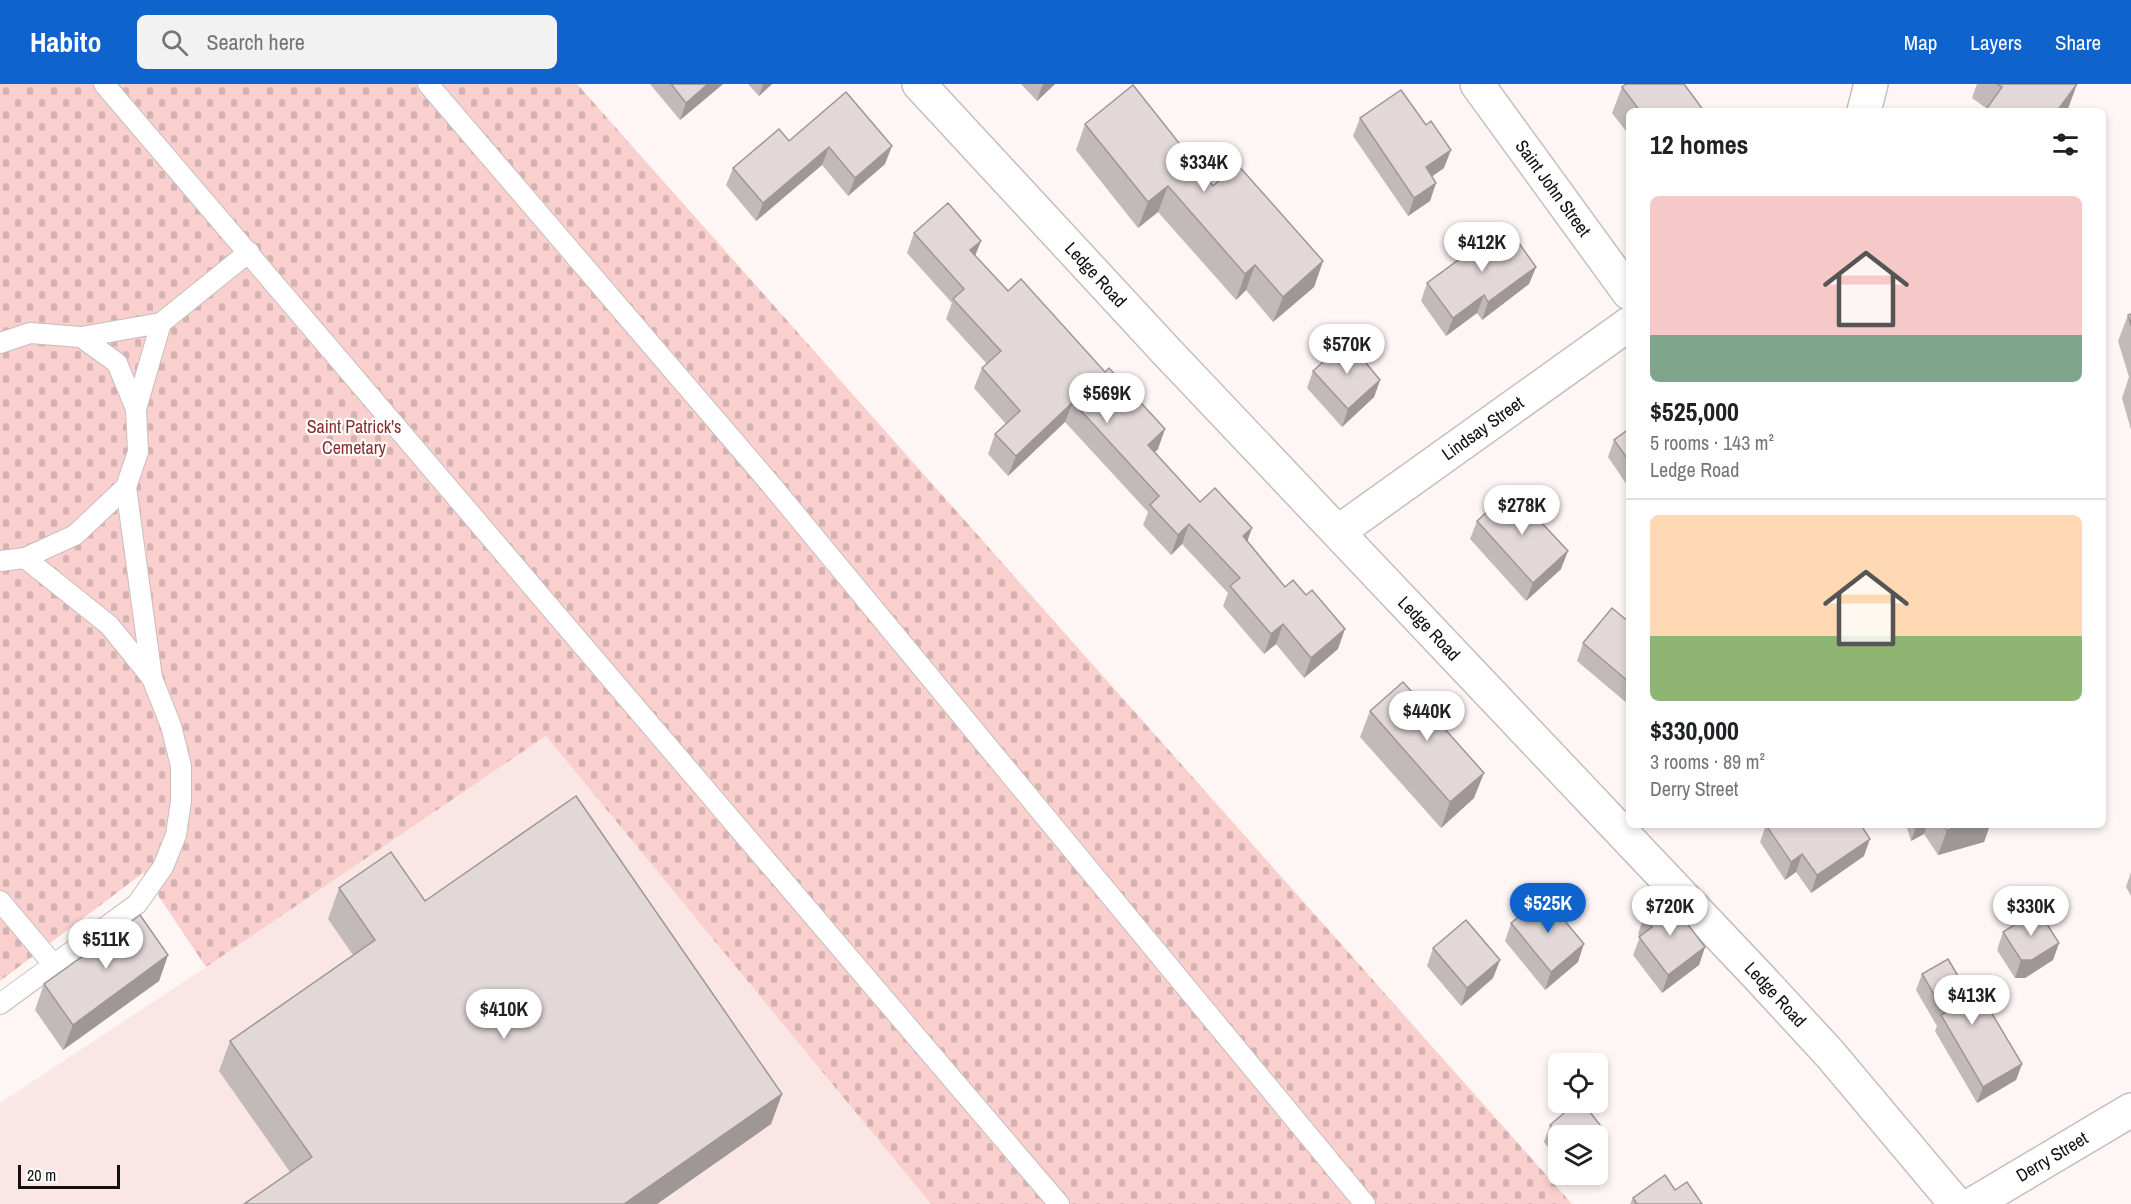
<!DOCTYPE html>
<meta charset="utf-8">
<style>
body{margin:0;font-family:"Archivo Narrow",sans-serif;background:#f2f2f2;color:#202124;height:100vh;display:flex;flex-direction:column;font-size:22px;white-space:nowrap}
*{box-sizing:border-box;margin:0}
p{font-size:20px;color:#757577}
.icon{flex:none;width:33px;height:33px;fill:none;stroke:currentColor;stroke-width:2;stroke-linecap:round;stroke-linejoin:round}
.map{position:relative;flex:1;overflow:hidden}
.drawer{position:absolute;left:1626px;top:24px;width:480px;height:720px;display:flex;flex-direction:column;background:#fff;border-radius:9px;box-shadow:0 3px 9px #0003}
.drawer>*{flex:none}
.buttons{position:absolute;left:1548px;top:969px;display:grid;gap:12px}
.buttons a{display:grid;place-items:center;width:60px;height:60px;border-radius:9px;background:#fff;box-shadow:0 3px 9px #0003;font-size:30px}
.scale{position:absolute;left:18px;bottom:15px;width:102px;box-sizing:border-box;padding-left:6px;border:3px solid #130f0f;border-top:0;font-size:16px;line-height:21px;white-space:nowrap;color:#130f0f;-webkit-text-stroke:4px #fff;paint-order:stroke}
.price{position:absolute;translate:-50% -51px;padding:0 14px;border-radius:21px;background:#fff;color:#222;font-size:20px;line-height:39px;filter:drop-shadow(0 2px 3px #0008)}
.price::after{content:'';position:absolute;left:50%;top:36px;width:18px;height:14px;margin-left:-9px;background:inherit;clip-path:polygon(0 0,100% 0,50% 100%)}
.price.current{background:#0e63cd;color:#fff}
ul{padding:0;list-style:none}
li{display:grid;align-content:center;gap:12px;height:318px;padding:0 24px}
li+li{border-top:2px solid #e0e0e0}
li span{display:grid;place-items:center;height:186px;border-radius:9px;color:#555}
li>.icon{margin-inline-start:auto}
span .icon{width:108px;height:108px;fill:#fffc;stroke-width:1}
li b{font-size:26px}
h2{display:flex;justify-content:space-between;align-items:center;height:72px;padding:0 24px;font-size:26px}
header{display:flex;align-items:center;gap:36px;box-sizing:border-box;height:84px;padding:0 30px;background:#0e63cd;color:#fff}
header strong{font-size:28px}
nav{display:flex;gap:33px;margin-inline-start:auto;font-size:21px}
.search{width:420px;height:54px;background:#f2f2f2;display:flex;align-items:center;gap:15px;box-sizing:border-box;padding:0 21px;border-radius:9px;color:#757577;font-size:22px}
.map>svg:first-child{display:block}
</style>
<header>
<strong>Habito</strong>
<div class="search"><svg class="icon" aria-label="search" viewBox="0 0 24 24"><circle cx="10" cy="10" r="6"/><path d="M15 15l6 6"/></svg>Search here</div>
<nav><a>Map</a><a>Layers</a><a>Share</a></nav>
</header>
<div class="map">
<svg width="2131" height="1120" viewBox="0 0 2131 1120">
<defs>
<pattern id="cemetery-stones" width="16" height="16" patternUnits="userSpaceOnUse" patternTransform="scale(1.5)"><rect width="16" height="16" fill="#f9d0cd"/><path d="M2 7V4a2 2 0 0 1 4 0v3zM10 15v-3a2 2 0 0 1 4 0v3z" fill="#d5b1af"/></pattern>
</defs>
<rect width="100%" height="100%" fill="#fef6f5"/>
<polygon fill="#fae7e5" points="546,652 931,1120 0,1120 0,1019 206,883"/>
<polygon fill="url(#cemetery-stones)" points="0,0 577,0 1572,1120 931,1120 546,652 206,883 143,789 0,897"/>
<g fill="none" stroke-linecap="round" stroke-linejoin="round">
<defs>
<g id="service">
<polyline points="104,0 1059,1120"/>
<polyline points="428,0 773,403 1365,1120"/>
<polyline points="81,253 161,239 249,168"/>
<polyline points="0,259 30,249 81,253 117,279 136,325 138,368 126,403 75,451 25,474 0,477"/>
<polyline points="136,325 161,239"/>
<polyline points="126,403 152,594"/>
<polyline points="0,817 54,881"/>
<polyline points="0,920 137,820 163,783 176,751 181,717 181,682 171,642 152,594 109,541 25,474"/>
</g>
<g id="minor">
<path id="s1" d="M919,0l248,268 591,624 72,78 126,150"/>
<path id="s2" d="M1477,0l152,209"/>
<polyline points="1864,27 1871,0"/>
<path id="s3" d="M1338,448l291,-208"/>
</g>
<g id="primary">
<path id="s4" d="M1973,1120l158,-94"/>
</g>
</defs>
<use href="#service" stroke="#c7bdbd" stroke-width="22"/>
<use href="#minor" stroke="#c7bdbd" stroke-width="36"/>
<use href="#primary" stroke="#c7bdbd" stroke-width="36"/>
<use href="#service" stroke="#fff" stroke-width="20"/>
<use href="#minor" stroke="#fff" stroke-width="33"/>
<use href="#primary" stroke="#fff" stroke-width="33"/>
</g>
<g fill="#c2bab9">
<polygon points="650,0 723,0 680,36"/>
<polygon points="748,0 772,0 759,12"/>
<polygon points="1021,0 1055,0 1037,17"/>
<polygon points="1977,0 2077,0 2068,25 1986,24 1972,14"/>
<polygon points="1622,3 1704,27 1629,27 1629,51 1612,29"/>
<polygon points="846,8 885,80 848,112 822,81 756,137 726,101 733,84 789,57"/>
<polygon points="1360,34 1444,84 1432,92 1436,99 1430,117 1408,132 1353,52"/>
<polygon points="1085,40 1213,102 1323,177 1314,203 1273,238 1246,206 1236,216 1158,128 1138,144 1076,66"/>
<polygon points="914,149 981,157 975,171 1158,365 1155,368 1200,418 1247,458 1338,565 1304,594 1276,560 1264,570 1223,522 1228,509 1182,460 1171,471 1143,441 1148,428 1065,338 1008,392 988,370 995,350 1006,340 974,304 982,284 987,280 946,235 952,219 907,169"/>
<polygon points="1536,183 1529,200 1482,236 1477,229 1446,252 1421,217 1427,199"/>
<polygon points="2131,230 2131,346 2122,314 2129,293 2118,257 2128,231"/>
<polygon points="1313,287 1380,296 1374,313 1342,343 1307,304"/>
<polygon points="1629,345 1629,404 1608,373 1614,356"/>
<polygon points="1477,437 1561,485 1526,517 1470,455"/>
<polygon points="1629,538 1629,618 1628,620 1577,577 1583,559"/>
<polygon points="1370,627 1474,714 1441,744 1360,653"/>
<polygon points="1766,741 1864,772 1811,809 1796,788 1785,796 1760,758"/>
<polygon points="1906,741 1990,741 1984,758 1938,771 1924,750 1911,757"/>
<polygon points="2131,788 2131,812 2126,803"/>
<polygon points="339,804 425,817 782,1010 771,1040 657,1120 244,1120 290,1088 219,987 230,957 353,871 328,835"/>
<polygon points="1644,832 1705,863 1699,881 1662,909 1633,871 1640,853 1638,850"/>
<polygon points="1511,839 1578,878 1545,906 1505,857"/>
<polygon points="2003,848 2059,859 2053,876 2025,894 2015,894 1997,866"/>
<polygon points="1433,864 1500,876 1493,894 1461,922 1427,882"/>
<polygon points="168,871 159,897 63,966 35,926 44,900"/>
<polygon points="1922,890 1979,928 2022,980 2016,996 1977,1019 1935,947 1937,942 1916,906"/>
<polygon points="1550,1041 1604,1046 1598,1064 1598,1052 1558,1052 1558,1077 1544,1058"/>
<polygon points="1675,1106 1702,1120 1630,1120 1633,1114"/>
</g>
<g fill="#9e9796">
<polygon points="708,0 723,0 680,36 686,19"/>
<polygon points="763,0 772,0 759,12"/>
<polygon points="1044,0 1055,0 1037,17 1042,2"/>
<polygon points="2077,0 2067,27 2057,27"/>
<polygon points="892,62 885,80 848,112 855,94"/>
<polygon points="829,63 822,81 756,137 763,119"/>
<polygon points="1451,66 1444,84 1420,101 1426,83"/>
<polygon points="1436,99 1430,117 1408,132 1414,114"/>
<polygon points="1168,102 1158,128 1138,144 1148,118"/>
<polygon points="981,157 973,177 970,166"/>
<polygon points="1323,177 1314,203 1273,238 1283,213"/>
<polygon points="1255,181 1246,206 1236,216 1245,190"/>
<polygon points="1536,183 1529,200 1482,236 1488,218"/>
<polygon points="1484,211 1477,229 1446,252 1453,234"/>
<polygon points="1380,296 1374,313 1342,343 1348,325"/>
<polygon points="1073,318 1065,338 1008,392 1016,372"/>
<polygon points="1165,345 1158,365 1141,381 1148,361"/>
<polygon points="1189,440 1182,460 1171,471 1178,451"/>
<polygon points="1252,444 1245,464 1243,452"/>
<polygon points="1568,467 1561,485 1526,517 1533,499"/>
<polygon points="1283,540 1276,560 1264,570 1271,550"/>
<polygon points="1345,545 1338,565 1304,594 1311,574"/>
<polygon points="1484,689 1474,714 1441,744 1450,718"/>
<polygon points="1917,741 1927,741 1924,750 1911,757"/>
<polygon points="1963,741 1990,741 1984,758 1938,771 1947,746"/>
<polygon points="1870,755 1864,772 1811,809 1817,791"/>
<polygon points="1802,770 1796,788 1785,796 1791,778"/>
<polygon points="2059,859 2053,876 2025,894 2015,894 2021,876"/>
<polygon points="1584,860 1578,878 1545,906 1551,888"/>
<polygon points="1705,863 1699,881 1662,909 1668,891"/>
<polygon points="168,871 159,897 63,966 73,941"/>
<polygon points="1500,876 1493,894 1461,922 1467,904"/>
<polygon points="2022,980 2016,996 1977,1019 1983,1003"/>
<polygon points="782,1010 771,1040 657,1120 624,1120"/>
<polygon points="1604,1046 1598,1064 1598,1052"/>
</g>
<g fill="#e2d8d7" stroke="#9e9796" stroke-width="1.5">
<polygon points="671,0 708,0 686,19"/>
<polygon points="1626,0 1684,0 1704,27 1640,27 1622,3"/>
<polygon points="1997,0 2077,0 2057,27 1985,27 2002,3"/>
<polygon points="1133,1 1213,102 1237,80 1323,177 1283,213 1255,181 1245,190 1168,102 1148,118 1085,40"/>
<polygon points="1401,6 1426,41 1431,37 1451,66 1426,83 1436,99 1414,114 1360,34"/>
<polygon points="846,8 892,62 855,94 829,63 763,119 733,84 779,45 789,57"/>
<polygon points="948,119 981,157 970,166 1008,207 1021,195 1105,288 1109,284 1165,345 1148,361 1200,418 1215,404 1252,444 1243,452 1285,503 1293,496 1306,511 1312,506 1345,545 1311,574 1283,540 1271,550 1230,502 1240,494 1189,440 1178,451 1150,421 1159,412 1073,318 1016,372 995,350 1020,327 982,284 1001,267 953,215 964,205 914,149"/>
<polygon points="1506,141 1536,183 1488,218 1484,211 1453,234 1427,199"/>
<polygon points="2131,230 2131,242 2128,231"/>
<polygon points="1347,256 1380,296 1348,325 1313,287"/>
<polygon points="1629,345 1629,377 1614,356"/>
<polygon points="1511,406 1568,467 1533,499 1477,437"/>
<polygon points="1612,524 1629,538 1629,598 1583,559"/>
<polygon points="1403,598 1484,689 1450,718 1370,627"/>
<polygon points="576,712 782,1010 624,1120 244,1120 312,1073 230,957 375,856 339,804 391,768 425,817"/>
<polygon points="1766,741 1861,741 1870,755 1817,791 1802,770 1791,778"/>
<polygon points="1944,741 1963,741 1947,746"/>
<polygon points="1544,812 1584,860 1551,888 1511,839"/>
<polygon points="1668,814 1705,863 1668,891 1639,853 1652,843 1644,832"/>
<polygon points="2038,826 2059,859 2032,876 2021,876 2003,848"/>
<polygon points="140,831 168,871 73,941 44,900"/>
<polygon points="1466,836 1500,876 1467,904 1433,864"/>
<polygon points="1948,875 1979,928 1988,923 2022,980 1983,1003 1941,931 1945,929 1922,890"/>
<polygon points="1577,1018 1582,1018 1604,1046 1598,1052 1559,1052 1550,1041"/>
<polygon points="1665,1091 1675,1106 1687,1098 1702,1120 1637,1120 1633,1114"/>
</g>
<g text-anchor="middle" stroke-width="4.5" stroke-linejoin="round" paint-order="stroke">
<g font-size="18" fill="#130f0f" stroke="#fff">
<text dy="6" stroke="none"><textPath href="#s2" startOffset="129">Saint John Street</textPath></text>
<text dy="6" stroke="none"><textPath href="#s1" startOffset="260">Ledge Road</textPath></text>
<text dy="6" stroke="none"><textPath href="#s3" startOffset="178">Lindsay Street</textPath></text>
<text dy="6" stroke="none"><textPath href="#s1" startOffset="746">Ledge Road</textPath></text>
<text dy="6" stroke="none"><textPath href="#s1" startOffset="1250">Ledge Road</textPath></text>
<text dy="6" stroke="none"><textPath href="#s4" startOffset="92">Derry Street</textPath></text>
</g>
<g font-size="18" fill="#882d2d" stroke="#fff">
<text x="354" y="349">Saint Patrick's<tspan x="354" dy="21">Cemetary</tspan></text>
</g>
</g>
</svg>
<div class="buttons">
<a><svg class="icon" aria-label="locate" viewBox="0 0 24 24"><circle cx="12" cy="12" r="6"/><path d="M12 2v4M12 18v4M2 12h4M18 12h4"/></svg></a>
<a><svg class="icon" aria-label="layers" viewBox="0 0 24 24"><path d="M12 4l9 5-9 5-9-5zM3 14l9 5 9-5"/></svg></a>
</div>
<div class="scale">20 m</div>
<b class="price" style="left:1204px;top:109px">$334K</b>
<b class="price" style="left:1482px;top:189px">$412K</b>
<b class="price" style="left:1347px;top:291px">$570K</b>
<b class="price" style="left:1107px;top:340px">$569K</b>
<b class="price" style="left:1522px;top:452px">$278K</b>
<b class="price" style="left:1427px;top:658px">$440K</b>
<b class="price current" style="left:1548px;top:850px">$525K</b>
<b class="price" style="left:1670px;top:853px">$720K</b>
<b class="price" style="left:2031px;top:853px">$330K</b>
<b class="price" style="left:106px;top:886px">$511K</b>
<b class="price" style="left:1972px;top:942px">$413K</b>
<b class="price" style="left:504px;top:956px">$410K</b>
<section class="drawer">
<h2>12 homes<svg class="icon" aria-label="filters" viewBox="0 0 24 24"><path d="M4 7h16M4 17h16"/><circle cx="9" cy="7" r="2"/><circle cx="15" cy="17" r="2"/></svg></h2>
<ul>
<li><span style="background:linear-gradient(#f6c9c9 75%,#7fa58c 0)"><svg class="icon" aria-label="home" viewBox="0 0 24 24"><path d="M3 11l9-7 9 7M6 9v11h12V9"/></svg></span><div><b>$525,000</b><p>5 rooms · 143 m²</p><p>Ledge Road</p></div></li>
<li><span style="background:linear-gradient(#ffd9b3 65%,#8fb573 0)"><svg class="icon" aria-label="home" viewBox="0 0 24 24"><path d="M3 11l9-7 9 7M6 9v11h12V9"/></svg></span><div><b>$330,000</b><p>3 rooms · 89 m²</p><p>Derry Street</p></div></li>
</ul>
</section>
</div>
